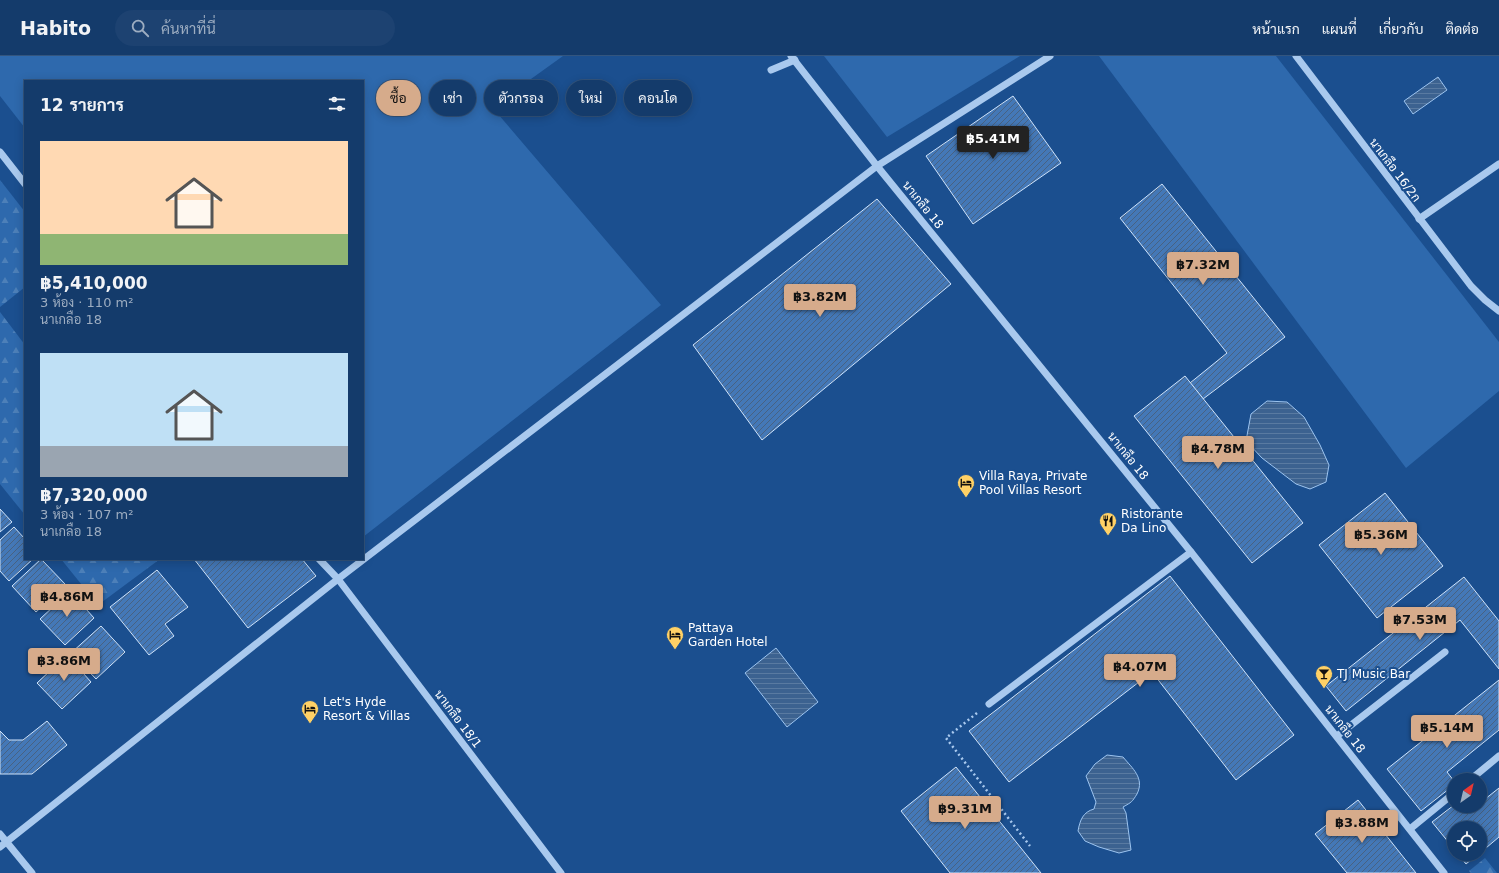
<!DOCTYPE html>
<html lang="th">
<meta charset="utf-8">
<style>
body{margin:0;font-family:"DejaVu Sans",Sarabun,sans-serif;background:#1d4271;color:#f1f3f6;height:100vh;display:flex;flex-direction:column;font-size:15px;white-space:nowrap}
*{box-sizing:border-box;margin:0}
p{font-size:13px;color:#9dadc1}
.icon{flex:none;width:22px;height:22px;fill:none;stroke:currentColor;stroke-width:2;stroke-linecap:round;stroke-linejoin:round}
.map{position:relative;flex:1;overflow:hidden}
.sheet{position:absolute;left:24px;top:24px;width:340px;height:480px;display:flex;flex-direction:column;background:#143b6b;border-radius:0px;box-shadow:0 2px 10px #0003,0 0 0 1px #33557e}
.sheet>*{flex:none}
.banner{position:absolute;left:376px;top:24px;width:380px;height:36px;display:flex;gap:8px}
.needle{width:26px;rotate:34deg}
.buttons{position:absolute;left:1447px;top:717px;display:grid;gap:8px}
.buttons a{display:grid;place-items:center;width:40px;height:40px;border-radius:50%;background:#143b6b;box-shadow:0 2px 10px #0003,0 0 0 1px #33557e;font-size:20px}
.price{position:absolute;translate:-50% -34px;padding:0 9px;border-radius:4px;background:#d6ab8b;color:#111;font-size:13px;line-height:26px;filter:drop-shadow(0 1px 2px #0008)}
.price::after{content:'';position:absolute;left:50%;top:24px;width:12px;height:9px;margin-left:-6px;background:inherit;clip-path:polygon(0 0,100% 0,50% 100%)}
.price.selected{background:#222;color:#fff}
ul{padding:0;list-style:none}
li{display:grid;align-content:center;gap:8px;height:212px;padding:0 16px}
li span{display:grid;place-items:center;height:124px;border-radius:0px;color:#555}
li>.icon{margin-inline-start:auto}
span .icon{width:72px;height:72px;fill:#fffc;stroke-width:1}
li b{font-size:17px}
h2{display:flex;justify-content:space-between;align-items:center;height:48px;padding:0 16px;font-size:17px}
.pill{padding:0 14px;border-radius:18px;background:#143b6b;box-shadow:0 2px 10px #0003,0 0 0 1px #33557e;font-size:14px;line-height:36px}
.pill.selected{background:#d6ab8b;color:#111}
header{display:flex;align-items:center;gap:24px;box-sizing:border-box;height:56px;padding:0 20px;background:#143b6b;border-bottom:1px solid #33557e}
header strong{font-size:19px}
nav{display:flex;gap:22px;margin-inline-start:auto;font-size:14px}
.search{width:280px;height:36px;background:#1d4271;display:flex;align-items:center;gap:10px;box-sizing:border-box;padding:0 14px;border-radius:22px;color:#9dadc1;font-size:15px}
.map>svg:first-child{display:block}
</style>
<header>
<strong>Habito</strong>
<div class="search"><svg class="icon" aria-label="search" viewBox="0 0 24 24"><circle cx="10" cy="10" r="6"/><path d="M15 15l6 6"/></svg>ค้นหาที่นี่</div>
<nav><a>หน้าแรก</a><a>แผนที่</a><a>เกี่ยวกับ</a><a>ติดต่อ</a></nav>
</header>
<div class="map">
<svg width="1499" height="817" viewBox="0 0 1499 817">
<defs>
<pattern id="forest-firs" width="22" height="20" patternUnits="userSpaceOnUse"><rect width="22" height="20" fill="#2e69ad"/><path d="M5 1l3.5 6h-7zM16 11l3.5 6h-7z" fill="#4d80b9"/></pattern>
<pattern id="water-rules" width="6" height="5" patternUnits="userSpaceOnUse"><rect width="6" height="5" fill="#3c6290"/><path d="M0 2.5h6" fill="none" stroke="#597aa1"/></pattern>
<pattern id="building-hatch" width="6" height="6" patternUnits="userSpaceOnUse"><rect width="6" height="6" fill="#4478b7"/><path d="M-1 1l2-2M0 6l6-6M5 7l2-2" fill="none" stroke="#486282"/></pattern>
</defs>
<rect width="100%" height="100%" fill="#1b4f8f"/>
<g fill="#2e69ad">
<polygon points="0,0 563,0 492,51 661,249 363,481 363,25 25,25 25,72 0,40"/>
<polygon points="824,0 1020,0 887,81"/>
<polygon points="1099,0 1276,0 1499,286 1499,335 1406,412"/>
</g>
<g fill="url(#forest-firs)">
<polygon points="0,124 25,156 25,231 0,251"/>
<polygon points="0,256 25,289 25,459 0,428"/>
<polygon points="61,503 160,503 98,549"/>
<polygon points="1485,802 1497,817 1471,817 1469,815"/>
</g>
<g fill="url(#water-rules)" stroke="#9cc4f0">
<polygon points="1438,21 1447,34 1413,58 1404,45"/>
<polygon points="1267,345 1287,346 1304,361 1320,389 1329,409 1326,426 1310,433 1296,428 1262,402 1246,385 1251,358"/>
<polygon points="776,592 818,646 787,671 745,617"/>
<path d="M1107,699l16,2c9,11 22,21 14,37 -5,8 -5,8 -14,13l3,6 5,37 -12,3 -20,-6 -14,-6 -7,-10c2,-11 5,-19 16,-22l2,-7 -10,-26 9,-12z"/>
</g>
<g fill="url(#building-hatch)" stroke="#cfe3fa">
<polygon points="1013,40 1061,107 973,168 926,100"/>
<polygon points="1162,128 1285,281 1203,343 1190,327 1227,297 1120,162"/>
<polygon points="877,143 951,228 762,384 693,289"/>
<polygon points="1185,320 1303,467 1252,507 1134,360"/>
<polygon points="1385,437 1443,510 1377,562 1319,489"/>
<polygon points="0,453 12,466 0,476"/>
<polygon points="14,471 25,483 25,503 33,503 9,525 0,515 0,484"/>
<polygon points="41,503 66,529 36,556 12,530"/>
<polygon points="194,503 302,503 316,520 248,572"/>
<polygon points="157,514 188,551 165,568 174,580 149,599 110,551"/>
<polygon points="1170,520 1294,679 1236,724 1152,616 1009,726 969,675"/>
<polygon points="1464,521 1499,565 1499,613 1460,564 1346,655 1326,630"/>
<polygon points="70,535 94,562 65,589 40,563"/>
<polygon points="101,570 125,596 96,623 71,597"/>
<polygon points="67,599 91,626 62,653 37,627"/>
<polygon points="1499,624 1499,674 1447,716 1454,725 1454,729 1421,755 1387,713"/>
<polygon points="47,665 67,689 32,718 0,718 0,675 9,684 23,684"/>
<polygon points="956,711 1041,817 950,817 901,755"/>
<polygon points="1499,732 1499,781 1480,797 1480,772 1454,772 1454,793 1432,766 1454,749 1454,750 1480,750 1480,747"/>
<polygon points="1358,744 1416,817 1347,817 1315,778"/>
<polygon points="1458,798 1478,798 1466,808"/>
</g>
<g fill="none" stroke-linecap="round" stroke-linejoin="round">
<polyline stroke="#a9c9ee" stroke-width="2.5" stroke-dasharray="2 3" stroke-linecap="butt" points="977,657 946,682 1030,790"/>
<g stroke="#a9c9ee" stroke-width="7">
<polyline points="791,0 877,110 1191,496 1444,817"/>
<polyline points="1296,0 1471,230 1485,244 1499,255"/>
<polyline points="771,14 795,4"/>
<polyline points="0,96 25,128"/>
<polyline points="1419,163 1499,108"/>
<polyline points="319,503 338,523 561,817"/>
<polyline points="989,648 1191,496"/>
<polyline points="1337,680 1445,596"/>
<polyline points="1470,724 1499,700"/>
<polyline points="1410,773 1454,737"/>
<polyline points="0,778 32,817"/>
<polyline points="0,791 338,523 877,110 1050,0"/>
</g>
</g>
<defs>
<symbol id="hotel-pin" viewBox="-11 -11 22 30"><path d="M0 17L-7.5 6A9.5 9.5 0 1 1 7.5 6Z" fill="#ffd166" stroke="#1b4f8f"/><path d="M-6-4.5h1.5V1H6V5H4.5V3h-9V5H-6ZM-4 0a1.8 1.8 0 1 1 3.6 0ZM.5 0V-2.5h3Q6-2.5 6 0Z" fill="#111"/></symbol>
<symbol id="restaurant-pin" viewBox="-11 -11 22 30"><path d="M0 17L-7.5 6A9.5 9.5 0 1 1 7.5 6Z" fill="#ffd166" stroke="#1b4f8f"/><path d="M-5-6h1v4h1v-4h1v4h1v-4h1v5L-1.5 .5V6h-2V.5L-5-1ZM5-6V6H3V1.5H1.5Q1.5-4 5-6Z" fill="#111"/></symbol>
<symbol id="bar-pin" viewBox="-11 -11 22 30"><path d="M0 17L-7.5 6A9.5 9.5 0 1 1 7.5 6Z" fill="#ffd166" stroke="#1b4f8f"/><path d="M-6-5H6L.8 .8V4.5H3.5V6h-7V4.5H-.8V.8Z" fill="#111"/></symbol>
</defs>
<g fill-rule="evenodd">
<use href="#hotel-pin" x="956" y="417" width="20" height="27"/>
<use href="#restaurant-pin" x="1098" y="455" width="20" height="27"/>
<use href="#hotel-pin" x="665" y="569" width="20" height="27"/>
<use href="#bar-pin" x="1314" y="608" width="20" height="27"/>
<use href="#hotel-pin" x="300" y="643" width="20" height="27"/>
</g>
<g text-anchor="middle" stroke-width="4" stroke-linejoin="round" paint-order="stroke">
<g font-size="12" fill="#fff" stroke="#1b4f8f">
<text transform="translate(1395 114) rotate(53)" y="4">นาเกลือ 16/2ก</text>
<text transform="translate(923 149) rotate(51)" y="4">นาเกลือ 18</text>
<text transform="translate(1128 400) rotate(51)" y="4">นาเกลือ 18</text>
<text transform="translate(458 663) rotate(53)" y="4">นาเกลือ 18/1</text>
<text transform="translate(1345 673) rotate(52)" y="4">นาเกลือ 18</text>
</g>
<g font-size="12" fill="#fff" stroke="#1b4f8f" text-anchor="start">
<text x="979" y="424">Villa Raya, Private<tspan x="979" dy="14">Pool Villas Resort</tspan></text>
<text x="1121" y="462">Ristorante<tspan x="1121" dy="14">Da Lino</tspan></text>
<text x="688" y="576">Pattaya<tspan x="688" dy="14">Garden Hotel</tspan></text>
<text x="1337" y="622">TJ Music Bar</text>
<text x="323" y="650">Let's Hyde<tspan x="323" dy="14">Resort &amp; Villas</tspan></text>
</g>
</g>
</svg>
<div class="buttons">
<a><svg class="needle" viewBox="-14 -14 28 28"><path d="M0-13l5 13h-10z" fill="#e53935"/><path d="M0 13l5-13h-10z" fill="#9dadc1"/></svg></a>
<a><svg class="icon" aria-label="locate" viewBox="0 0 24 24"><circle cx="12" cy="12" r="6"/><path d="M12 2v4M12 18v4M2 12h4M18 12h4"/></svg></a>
</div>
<b class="price selected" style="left:993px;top:104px">฿5.41M</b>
<b class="price" style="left:1203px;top:230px">฿7.32M</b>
<b class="price" style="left:820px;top:262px">฿3.82M</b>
<b class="price" style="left:1218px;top:414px">฿4.78M</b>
<b class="price" style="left:1381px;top:500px">฿5.36M</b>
<b class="price" style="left:67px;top:562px">฿4.86M</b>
<b class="price" style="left:1420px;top:585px">฿7.53M</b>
<b class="price" style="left:64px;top:626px">฿3.86M</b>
<b class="price" style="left:1140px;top:632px">฿4.07M</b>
<b class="price" style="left:1447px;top:693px">฿5.14M</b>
<b class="price" style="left:965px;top:774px">฿9.31M</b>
<b class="price" style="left:1362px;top:788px">฿3.88M</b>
<div class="banner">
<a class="pill selected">ซื้อ</a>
<a class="pill">เช่า</a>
<a class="pill">ตัวกรอง</a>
<a class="pill">ใหม่</a>
<a class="pill">คอนโด</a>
</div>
<section class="sheet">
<h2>12 รายการ<svg class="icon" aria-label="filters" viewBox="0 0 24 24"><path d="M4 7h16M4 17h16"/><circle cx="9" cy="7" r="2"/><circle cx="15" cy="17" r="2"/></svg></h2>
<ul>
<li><span style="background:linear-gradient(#ffd9b3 75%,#8fb573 0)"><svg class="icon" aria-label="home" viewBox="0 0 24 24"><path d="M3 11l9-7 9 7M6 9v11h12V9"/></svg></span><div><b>฿5,410,000</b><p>3 ห้อง · 110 m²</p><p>นาเกลือ 18</p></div></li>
<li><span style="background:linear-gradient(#bfe0f5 75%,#9aa5b1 0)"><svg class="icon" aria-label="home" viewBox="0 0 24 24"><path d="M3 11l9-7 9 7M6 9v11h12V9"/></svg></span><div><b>฿7,320,000</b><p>3 ห้อง · 107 m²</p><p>นาเกลือ 18</p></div></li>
</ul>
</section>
</div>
